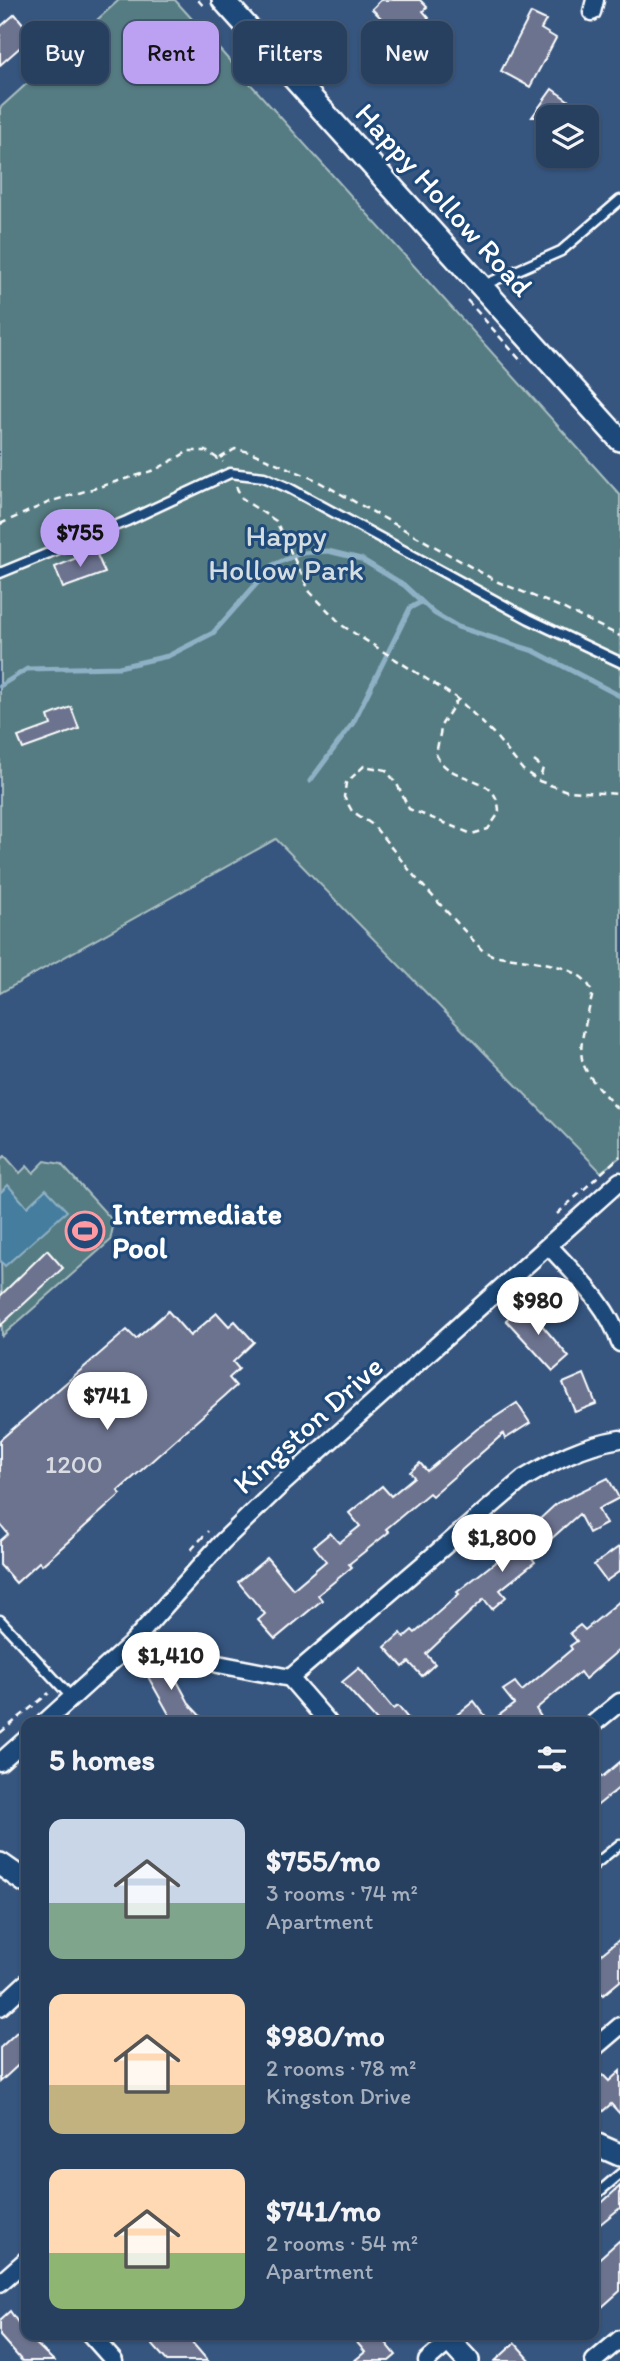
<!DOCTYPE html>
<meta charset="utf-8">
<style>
body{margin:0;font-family:Itim,sans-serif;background:#344b69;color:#f1f3f6;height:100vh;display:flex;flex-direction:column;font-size:26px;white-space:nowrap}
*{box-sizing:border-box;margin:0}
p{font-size:23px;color:#a5afbd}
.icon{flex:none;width:38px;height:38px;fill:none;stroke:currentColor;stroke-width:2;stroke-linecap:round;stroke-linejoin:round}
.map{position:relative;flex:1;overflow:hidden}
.panel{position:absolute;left:21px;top:1717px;width:578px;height:623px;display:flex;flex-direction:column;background:#284060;border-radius:14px;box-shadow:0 2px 5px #0004,0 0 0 2px #445975}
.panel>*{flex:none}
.banner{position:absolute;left:21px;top:21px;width:579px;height:63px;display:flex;gap:14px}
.tools{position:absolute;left:536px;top:105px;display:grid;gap:14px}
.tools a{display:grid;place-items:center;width:63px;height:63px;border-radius:14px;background:#284060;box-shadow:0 2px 5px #0004,0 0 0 2px #445975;font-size:35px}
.price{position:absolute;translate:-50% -60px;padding:0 16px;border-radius:24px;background:#fff;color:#222;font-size:23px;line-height:46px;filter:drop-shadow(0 2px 4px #0008)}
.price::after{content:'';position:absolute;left:50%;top:42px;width:21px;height:16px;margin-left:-10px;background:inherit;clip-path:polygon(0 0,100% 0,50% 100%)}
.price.active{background:#bca0f2;color:#111}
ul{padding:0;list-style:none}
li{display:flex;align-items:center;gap:21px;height:175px;padding:0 28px}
li span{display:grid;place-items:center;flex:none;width:196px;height:140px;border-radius:14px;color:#555}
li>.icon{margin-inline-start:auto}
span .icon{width:84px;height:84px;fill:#fffc;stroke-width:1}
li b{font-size:30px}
h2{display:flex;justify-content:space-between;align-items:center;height:84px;padding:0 28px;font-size:30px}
.chip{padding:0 24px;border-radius:14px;background:#284060;box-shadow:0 2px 5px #0004,0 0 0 2px #445975;font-size:24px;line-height:63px}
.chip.active{background:#bca0f2;color:#111}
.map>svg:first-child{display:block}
</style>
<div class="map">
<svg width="620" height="2361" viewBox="0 0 620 2361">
<rect width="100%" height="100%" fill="#365680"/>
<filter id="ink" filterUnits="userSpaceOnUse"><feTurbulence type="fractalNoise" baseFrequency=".0143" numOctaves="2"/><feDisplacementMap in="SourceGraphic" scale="14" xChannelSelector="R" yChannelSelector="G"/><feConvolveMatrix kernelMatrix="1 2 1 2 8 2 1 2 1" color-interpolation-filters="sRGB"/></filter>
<g filter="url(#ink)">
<g fill="#557c82" stroke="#aabec0" stroke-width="2">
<polygon points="119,0 175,0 620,495 620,1157 601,1172 276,839 0,993 0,108"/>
<polygon points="5,1156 20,1173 27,1166 33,1173 45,1161 61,1164 114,1222 110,1241 2,1336 0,1160"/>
</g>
<g fill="#447d9f" stroke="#8fb1c5" stroke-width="2">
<polygon points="8,1185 27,1207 46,1189 67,1211 5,1266 0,1260 0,1193"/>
<polygon points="90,1217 99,1228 80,1244 71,1234"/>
</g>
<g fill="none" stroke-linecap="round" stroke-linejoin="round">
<g stroke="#8fb1c5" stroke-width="5">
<polyline points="0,686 27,669 119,667 168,656 213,633 273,565 301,553 328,551 361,559 404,585 434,613 458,627 534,651 620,696"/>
<polyline points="310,781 353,723 410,608 421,602"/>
</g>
</g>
<g fill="#6c738f" stroke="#fff" stroke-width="2">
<polygon points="381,0 420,0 427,7 423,11 429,18 405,42 372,9"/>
<polygon points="531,13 546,20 541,29 556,38 530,87 501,71"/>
<polygon points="15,14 33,36 0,65 0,27"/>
<polygon points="552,89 592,117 532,117"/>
<polygon points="95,550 105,573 63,588 55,567"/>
<polygon points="71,707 79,729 23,749 18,737 51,725 48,716"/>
<polygon points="47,1250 63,1268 0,1326 0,1296"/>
<polygon points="524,1304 569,1357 553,1371 506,1320"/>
<polygon points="168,1311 190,1336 217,1313 229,1326 235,1321 254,1342 233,1362 239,1369 229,1378 236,1386 118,1491 121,1494 42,1565 39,1562 16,1583 0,1565 0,1541 8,1534 0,1524 0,1440 127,1330 136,1339"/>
<polygon points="584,1374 596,1404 575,1412 563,1383"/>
<polygon points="517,1403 530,1423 505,1439 503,1434 432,1496 429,1493 386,1529 389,1532 349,1564 352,1567 318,1595 322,1600 275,1639 258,1620 265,1614 238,1582 267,1558 293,1589 326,1561 314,1546 330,1533 339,1543 360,1526 349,1513 382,1486 391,1496 414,1477 410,1472 420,1463 427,1471 477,1429"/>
<polygon points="608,1478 619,1498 598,1509 606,1524 589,1533 579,1514 531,1557 535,1562 500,1590 506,1597 492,1609 484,1599 426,1654 435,1664 422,1676 409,1662 403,1667 385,1647 401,1633 404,1637 412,1630 415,1633 459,1594 457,1592 531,1534 528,1530 557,1503"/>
<polygon points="620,1546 620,1571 606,1581 594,1565"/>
<polygon points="620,1601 620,1649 585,1679 580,1672 536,1709 541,1717 534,1722 448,1722 474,1701 490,1722 514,1704 503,1690 515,1682 522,1691 572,1649 570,1646 577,1641 570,1633 580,1625 585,1630"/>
<polygon points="163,1655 190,1705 206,1722 176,1722 170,1716 142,1666"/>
<polygon points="359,1668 393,1709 398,1706 411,1722 378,1722 342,1682"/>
<polygon points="620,1762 620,1787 593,1809 593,1766 602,1777"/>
<polygon points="620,1939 620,1981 603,1995 593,1982 593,1961"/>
<polygon points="19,2030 26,2038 26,2058 0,2082 0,2048"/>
<polygon points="620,2071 620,2114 611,2104 593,2120 593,2084 603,2075 609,2081"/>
<polygon points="620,2186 620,2208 593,2230 593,2211"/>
<polygon points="620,2240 620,2291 593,2315 593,2264"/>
<polygon points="10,2311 26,2334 54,2361 22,2361 15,2353 0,2336 0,2320"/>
<polygon points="143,2334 185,2334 208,2361 167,2361"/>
<polygon points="350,2334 379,2334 396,2355 389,2361 354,2361 365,2352"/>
<polygon points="515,2343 531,2361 495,2361"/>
</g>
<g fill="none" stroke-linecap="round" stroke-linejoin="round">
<defs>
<g id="lane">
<polyline points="484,285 561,251 620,200"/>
<polyline points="0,573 127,521 230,473 264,477 289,488 529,619 620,662"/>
<polyline points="0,1620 72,1698"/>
<polyline points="593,1866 620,1844"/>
<polyline points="593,2197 620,2174"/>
</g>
<g id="street">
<polyline points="592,12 595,0"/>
<path d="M549,1246c26,29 59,58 71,97"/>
<polyline points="218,1664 290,1678 328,1722"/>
<path d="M290,1678l233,-199c32,-19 60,-34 97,-40"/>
<polyline points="45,1722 130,1645 222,1542 279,1487 620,1181"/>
<polyline points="593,1724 620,1702"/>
<polyline points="0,1762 26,1739"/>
<polyline points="0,2007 26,1983"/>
<polyline points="593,2049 620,2026"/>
<polyline points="0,2283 26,2260"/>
<polyline points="90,2334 114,2361"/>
<polyline points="427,2361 450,2341"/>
<polyline points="594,2361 620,2339"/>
</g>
<g id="secondary">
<polyline points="223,0 620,440"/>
<polyline points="0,1864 26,1882"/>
<polyline points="593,2143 620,2155"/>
<polyline points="443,2334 468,2361"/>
</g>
</defs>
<use href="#lane" stroke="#fff" stroke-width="13"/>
<use href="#street" stroke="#fff" stroke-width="21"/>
<use href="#secondary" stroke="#fff" stroke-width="26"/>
<g stroke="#fff" stroke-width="2.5" stroke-dasharray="7 5" stroke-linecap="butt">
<polyline points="198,0 206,9"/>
<polyline points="467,300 523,363"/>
<polyline points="220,458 235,449 250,452 314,479 498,582 558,606 620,636"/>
<polyline points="236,486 242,499 276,521 310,592 343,626 458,699 493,733 523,770 539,781 567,791 620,794"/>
<polyline points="0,524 52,501 155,470 189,451 206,451 223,462"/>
<path d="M458,699l-16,25 -6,30c13,32 63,17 63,59l-11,16 -16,5 -63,-25 -12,-25 -11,-14 -22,-4 -18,17 -2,14 8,14 21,14 42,52 68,74 9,4c27,5 100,7 100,42 -17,67 -18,64 28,115"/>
<polyline points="534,761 543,768 539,781"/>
<polyline points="557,1214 620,1156"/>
<polyline points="191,1550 208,1531"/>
<polyline points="0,1733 49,1693"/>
</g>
<use href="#lane" stroke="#1f4a7a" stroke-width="8"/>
<use href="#street" stroke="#1f4a7a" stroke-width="16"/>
<use href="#secondary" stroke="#1f4a7a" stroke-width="21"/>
</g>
</g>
<defs>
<symbol id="stadium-ring" viewBox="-11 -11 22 22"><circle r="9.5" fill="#1f4a7a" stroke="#ff9aa2" stroke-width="1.5"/><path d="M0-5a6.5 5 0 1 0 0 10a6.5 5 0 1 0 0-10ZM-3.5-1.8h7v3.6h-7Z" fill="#ff9aa2"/></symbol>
</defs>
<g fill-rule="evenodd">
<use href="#stadium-ring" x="63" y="1209" width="44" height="44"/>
</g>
<g text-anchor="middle" stroke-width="6" stroke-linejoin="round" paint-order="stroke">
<g font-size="26" fill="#dadce3">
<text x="74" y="1473">1200</text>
</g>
<g font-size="30" fill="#fff" stroke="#1f4a7a">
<text transform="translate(444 200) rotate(48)" y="10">Happy Hollow Road</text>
<text transform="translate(308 1425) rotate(-42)" y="10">Kingston Drive</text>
</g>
<g font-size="30" fill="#d4dee0" stroke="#1f4a7a">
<text x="286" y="546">Happy<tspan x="286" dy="34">Hollow Park</tspan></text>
</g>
<g font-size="30" font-weight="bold" fill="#fff" stroke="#1f4a7a" text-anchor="start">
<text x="112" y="1224">Intermediate<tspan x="112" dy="34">Pool</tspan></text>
</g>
</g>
</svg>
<div class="tools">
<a><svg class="icon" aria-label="layers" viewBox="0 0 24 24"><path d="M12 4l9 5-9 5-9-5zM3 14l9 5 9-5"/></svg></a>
</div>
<b class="price active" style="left:80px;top:569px">$755</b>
<b class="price" style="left:538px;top:1337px">$980</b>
<b class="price" style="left:107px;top:1432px">$741</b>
<b class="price" style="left:502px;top:1574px">$1,800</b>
<b class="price" style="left:171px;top:1692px">$1,410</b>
<div class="banner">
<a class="chip">Buy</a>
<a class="chip active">Rent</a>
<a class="chip">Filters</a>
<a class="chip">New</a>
</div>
<section class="panel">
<h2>5 homes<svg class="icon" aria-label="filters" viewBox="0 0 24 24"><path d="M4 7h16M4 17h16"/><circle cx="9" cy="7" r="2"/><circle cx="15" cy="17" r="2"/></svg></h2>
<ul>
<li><span style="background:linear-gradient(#c9d6e8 60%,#7fa58c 0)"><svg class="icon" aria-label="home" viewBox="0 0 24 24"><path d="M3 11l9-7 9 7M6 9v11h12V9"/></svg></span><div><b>$755/mo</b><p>3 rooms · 74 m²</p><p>Apartment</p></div></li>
<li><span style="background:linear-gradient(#ffd9b3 65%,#c2b280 0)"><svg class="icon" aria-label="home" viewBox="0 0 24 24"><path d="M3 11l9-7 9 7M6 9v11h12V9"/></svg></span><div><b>$980/mo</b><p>2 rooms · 78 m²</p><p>Kingston Drive</p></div></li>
<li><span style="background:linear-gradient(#ffd9b3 60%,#8fb573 0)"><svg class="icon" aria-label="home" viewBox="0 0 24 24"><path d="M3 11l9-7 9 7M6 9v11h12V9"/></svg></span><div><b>$741/mo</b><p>2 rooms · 54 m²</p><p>Apartment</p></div></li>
</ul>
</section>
</div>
